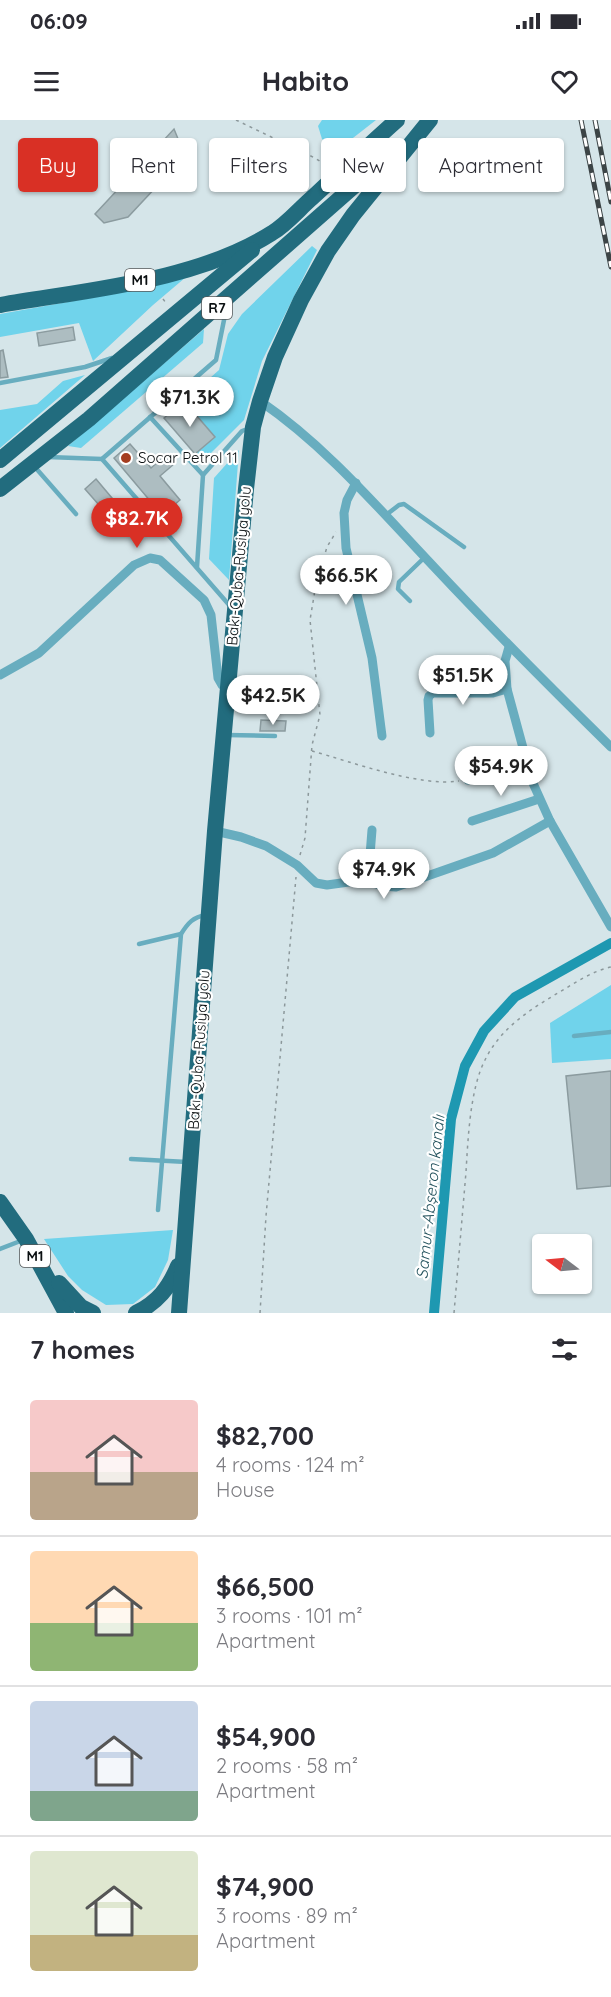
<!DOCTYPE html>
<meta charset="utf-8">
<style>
body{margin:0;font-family:Quicksand,sans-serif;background:#f7f7f7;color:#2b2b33;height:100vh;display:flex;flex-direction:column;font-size:22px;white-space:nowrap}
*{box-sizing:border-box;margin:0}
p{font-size:20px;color:#7c7c81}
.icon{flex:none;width:33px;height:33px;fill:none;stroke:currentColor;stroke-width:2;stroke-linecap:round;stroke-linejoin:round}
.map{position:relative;height:1193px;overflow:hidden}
.details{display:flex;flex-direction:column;background:#fff;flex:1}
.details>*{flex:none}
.guide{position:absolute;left:18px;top:18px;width:576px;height:54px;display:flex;gap:12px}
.needle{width:39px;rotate:286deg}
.fabs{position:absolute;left:532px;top:1114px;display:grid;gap:12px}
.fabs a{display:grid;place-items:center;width:60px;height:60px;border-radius:6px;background:#fff;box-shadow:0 2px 4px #0004;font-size:30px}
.price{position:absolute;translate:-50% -51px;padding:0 14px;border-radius:21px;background:#fff;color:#222;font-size:20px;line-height:39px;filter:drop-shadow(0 2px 3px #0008)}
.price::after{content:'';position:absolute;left:50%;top:36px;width:18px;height:14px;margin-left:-9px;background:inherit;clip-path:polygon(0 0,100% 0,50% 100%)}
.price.active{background:#d93025;color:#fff}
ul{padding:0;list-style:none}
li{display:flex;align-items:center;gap:18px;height:150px;padding:0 30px}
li+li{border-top:2px solid #e1e1e2}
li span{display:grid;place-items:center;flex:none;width:168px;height:120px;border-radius:6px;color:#555}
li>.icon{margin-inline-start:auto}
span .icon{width:72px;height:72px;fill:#fffc;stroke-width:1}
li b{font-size:26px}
h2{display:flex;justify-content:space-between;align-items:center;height:72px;padding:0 30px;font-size:26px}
.chip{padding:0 21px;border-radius:6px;background:#fff;box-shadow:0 2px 4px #0004;font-size:21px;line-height:54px}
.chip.active{background:#d93025;color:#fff}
.status{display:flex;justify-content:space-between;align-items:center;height:42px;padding:0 30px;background:#fff;direction:ltr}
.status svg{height:16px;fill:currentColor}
header{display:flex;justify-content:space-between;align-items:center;height:78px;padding:0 30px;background:#fff;font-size:27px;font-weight:700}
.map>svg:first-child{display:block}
</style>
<div class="status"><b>06:09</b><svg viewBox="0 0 49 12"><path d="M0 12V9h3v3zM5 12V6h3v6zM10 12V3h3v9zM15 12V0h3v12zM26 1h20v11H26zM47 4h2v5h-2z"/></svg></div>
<header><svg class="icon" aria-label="menu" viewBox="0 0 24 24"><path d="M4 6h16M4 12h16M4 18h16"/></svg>Habito<svg class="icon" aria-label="heart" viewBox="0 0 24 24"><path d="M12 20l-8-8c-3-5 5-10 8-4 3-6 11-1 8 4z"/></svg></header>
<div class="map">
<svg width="611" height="1193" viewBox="0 0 611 1193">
<rect width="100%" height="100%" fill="#d5e5e9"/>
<g fill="#70d3eb">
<polygon points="322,0 376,0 335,32 322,19 318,6"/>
<polygon points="312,126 317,130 262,241 244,300 207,337 195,334 215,317 184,281 219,250 228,214 242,194"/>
<polygon points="186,157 153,185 93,241 79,203 0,217 0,194 135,170"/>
<polygon points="204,209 203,223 81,328 68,326"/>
<polygon points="85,255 0,328 0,290 37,284 63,261"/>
<polygon points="239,330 229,460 209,439 214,358"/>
<polygon points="611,865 611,939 552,943 550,903"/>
<polygon points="173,1110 168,1140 155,1167 133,1184 106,1185 82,1170 68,1156 44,1119"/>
</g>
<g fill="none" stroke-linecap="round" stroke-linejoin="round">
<polyline stroke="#1e98b1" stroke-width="10" points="434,1193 451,999 465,946 484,911 515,877 611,823"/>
</g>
<g fill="#adbdc1" stroke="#8b9b9f" stroke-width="1.5">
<polygon points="174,9 185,36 128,97 104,103 95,94"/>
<polygon points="73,207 75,220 39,226 37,213"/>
<polygon points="3,230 8,257 0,258 0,231"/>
<polygon points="184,281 215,317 195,334 164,298"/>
<polygon points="130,324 151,348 166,335 174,344 160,356 180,380 162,395 114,338"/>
<polygon points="96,359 117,384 106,393 85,369"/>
<polygon points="261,600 286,601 285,611 260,611"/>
<polygon points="611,951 611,1066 577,1069 566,956"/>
</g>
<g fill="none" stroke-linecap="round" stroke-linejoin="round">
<g stroke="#8c989b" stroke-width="1.5" stroke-dasharray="3 4.5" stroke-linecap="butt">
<polyline points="236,0 315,38 327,46"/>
<polyline points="163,179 166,183"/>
<path d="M312,631c40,11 107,36 147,30"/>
<polyline points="300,735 305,718 312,625 320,595 310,500 316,464 327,427 336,412"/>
<polyline points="260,1193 266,1096 296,757"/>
<path d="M454,1193c4,-47 8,-94 12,-141 2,-33 4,-83 19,-112 15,-31 44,-50 73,-67 17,-10 34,-22 53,-26"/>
</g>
<g stroke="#68adbf" stroke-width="4.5">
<polyline points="0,263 85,247 112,238"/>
<polyline points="150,297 203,355"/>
<polyline points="48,337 102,339 216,240 227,185"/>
<polyline points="102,339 230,486"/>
<polyline points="34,346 76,394"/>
<polyline points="386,395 399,385 404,384 464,427"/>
<polyline points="197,447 203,355 242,311 250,308"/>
<polyline points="410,481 398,469 399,462 425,437"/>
<polyline points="226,615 275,616"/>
<polyline points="139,824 181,814"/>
<polyline points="574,916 611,912"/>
<polyline points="131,1039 187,1042"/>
<path d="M158,1090l23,-276c7,-11 12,-17 25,-19"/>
<polyline points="0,1129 23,1120"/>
</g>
<g stroke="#68adbf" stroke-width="9">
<path d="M260,281c67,46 119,108 175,167 57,61 116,120 176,179"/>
<polyline points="356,363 347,380 344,393 346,428 372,538 382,616"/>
<polyline points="509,527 505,541 507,569 532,661 550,701 611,807"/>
<polyline points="0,555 39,533 134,445 150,438 160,440 204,480 211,495 218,558 222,565 227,568"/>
<polyline points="430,613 428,580 429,576 433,573 493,573 507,569"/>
<polyline points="468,660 524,637"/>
<polyline points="472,701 539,679"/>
<polyline points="215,711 241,717 266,726 297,745 316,763 327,765 363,760 383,766 396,767 493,733 550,701"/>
<polyline points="368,760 372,710"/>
</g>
<g stroke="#226c7e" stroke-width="16">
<path d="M0,185c86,-15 197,-24 272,-72 15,-9 28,-25 41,-36 28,-26 56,-52 84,-77"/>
<polyline points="0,340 252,130"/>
<polyline points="0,369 89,299 395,30"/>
<polyline points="0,1082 26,1119 66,1193"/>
<polyline points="59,1163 81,1187 93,1193"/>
<path d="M136,1193c22,-11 33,-25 42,-47"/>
<polyline points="179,1193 215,711 246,369 253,307 260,281 275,237 301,180 328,131 353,95 430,0"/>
</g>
<defs>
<g id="rail">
<polyline points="581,0 611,147"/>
<polyline points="595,0 611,82"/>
</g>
</defs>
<use href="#rail" stroke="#3c4446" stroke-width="5"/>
<use href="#rail" stroke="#fff" stroke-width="3" stroke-dasharray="9" stroke-linecap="butt"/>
</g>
<circle fill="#a53d20" stroke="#fff" stroke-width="2" cx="126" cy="338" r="6"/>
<g text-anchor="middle" stroke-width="4.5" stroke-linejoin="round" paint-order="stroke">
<g fill="#fff" stroke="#545758" stroke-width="1.5">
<rect x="125" y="149" width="30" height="22" rx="4.5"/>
<rect x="202" y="177" width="30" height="22" rx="4.5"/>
<rect x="20" y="1125" width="30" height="22" rx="4.5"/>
</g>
<g font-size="14" font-weight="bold" fill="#0a0f11">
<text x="140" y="165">M1</text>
<text x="217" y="193">R7</text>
<text x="35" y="1141">M1</text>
</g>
<g font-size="15" fill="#0a0f11" stroke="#fff" text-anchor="start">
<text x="138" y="343">Socar Petrol 11</text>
</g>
<g font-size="15" fill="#0a0f11" stroke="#fff">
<text transform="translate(239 446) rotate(-85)" y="5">Bakı-Quba-Rusiya yolu</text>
<text transform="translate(199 930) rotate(-86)" y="5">Bakı-Quba-Rusiya yolu</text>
</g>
<g font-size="16" font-style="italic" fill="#23525d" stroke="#fff">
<text transform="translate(430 1077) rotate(-84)" y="6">Samur-Abşeron kanalı</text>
</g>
</g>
</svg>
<div class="fabs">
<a><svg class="needle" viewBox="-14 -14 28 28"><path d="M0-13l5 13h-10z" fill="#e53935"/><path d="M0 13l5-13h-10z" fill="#7c7c81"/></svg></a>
</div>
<b class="price" style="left:190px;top:308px">$71.3K</b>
<b class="price active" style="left:137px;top:429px">$82.7K</b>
<b class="price" style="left:346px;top:486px">$66.5K</b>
<b class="price" style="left:463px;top:586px">$51.5K</b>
<b class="price" style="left:273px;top:606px">$42.5K</b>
<b class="price" style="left:501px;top:677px">$54.9K</b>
<b class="price" style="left:384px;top:780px">$74.9K</b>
<div class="guide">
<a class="chip active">Buy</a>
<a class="chip">Rent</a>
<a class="chip">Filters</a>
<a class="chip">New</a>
<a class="chip">Apartment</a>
</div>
</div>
<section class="details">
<h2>7 homes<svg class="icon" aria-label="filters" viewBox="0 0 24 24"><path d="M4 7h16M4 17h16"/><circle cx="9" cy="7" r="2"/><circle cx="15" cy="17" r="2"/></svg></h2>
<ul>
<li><span style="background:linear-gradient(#f6c9c9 60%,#b9a48a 0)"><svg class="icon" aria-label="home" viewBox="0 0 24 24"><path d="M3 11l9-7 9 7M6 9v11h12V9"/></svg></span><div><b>$82,700</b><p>4 rooms · 124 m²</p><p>House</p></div></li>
<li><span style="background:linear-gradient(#ffd9b3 60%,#8fb573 0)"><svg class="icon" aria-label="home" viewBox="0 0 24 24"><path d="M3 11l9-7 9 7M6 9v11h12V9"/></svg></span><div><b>$66,500</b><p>3 rooms · 101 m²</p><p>Apartment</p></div></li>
<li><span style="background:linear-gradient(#c9d6e8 75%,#7fa58c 0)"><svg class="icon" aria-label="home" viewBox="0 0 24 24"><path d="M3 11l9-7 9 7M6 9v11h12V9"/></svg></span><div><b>$54,900</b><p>2 rooms · 58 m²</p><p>Apartment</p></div></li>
<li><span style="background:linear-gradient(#dfe7d0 70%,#c2b280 0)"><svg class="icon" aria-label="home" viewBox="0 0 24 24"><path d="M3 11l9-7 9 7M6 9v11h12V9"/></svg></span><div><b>$74,900</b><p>3 rooms · 89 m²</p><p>Apartment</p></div></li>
</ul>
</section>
